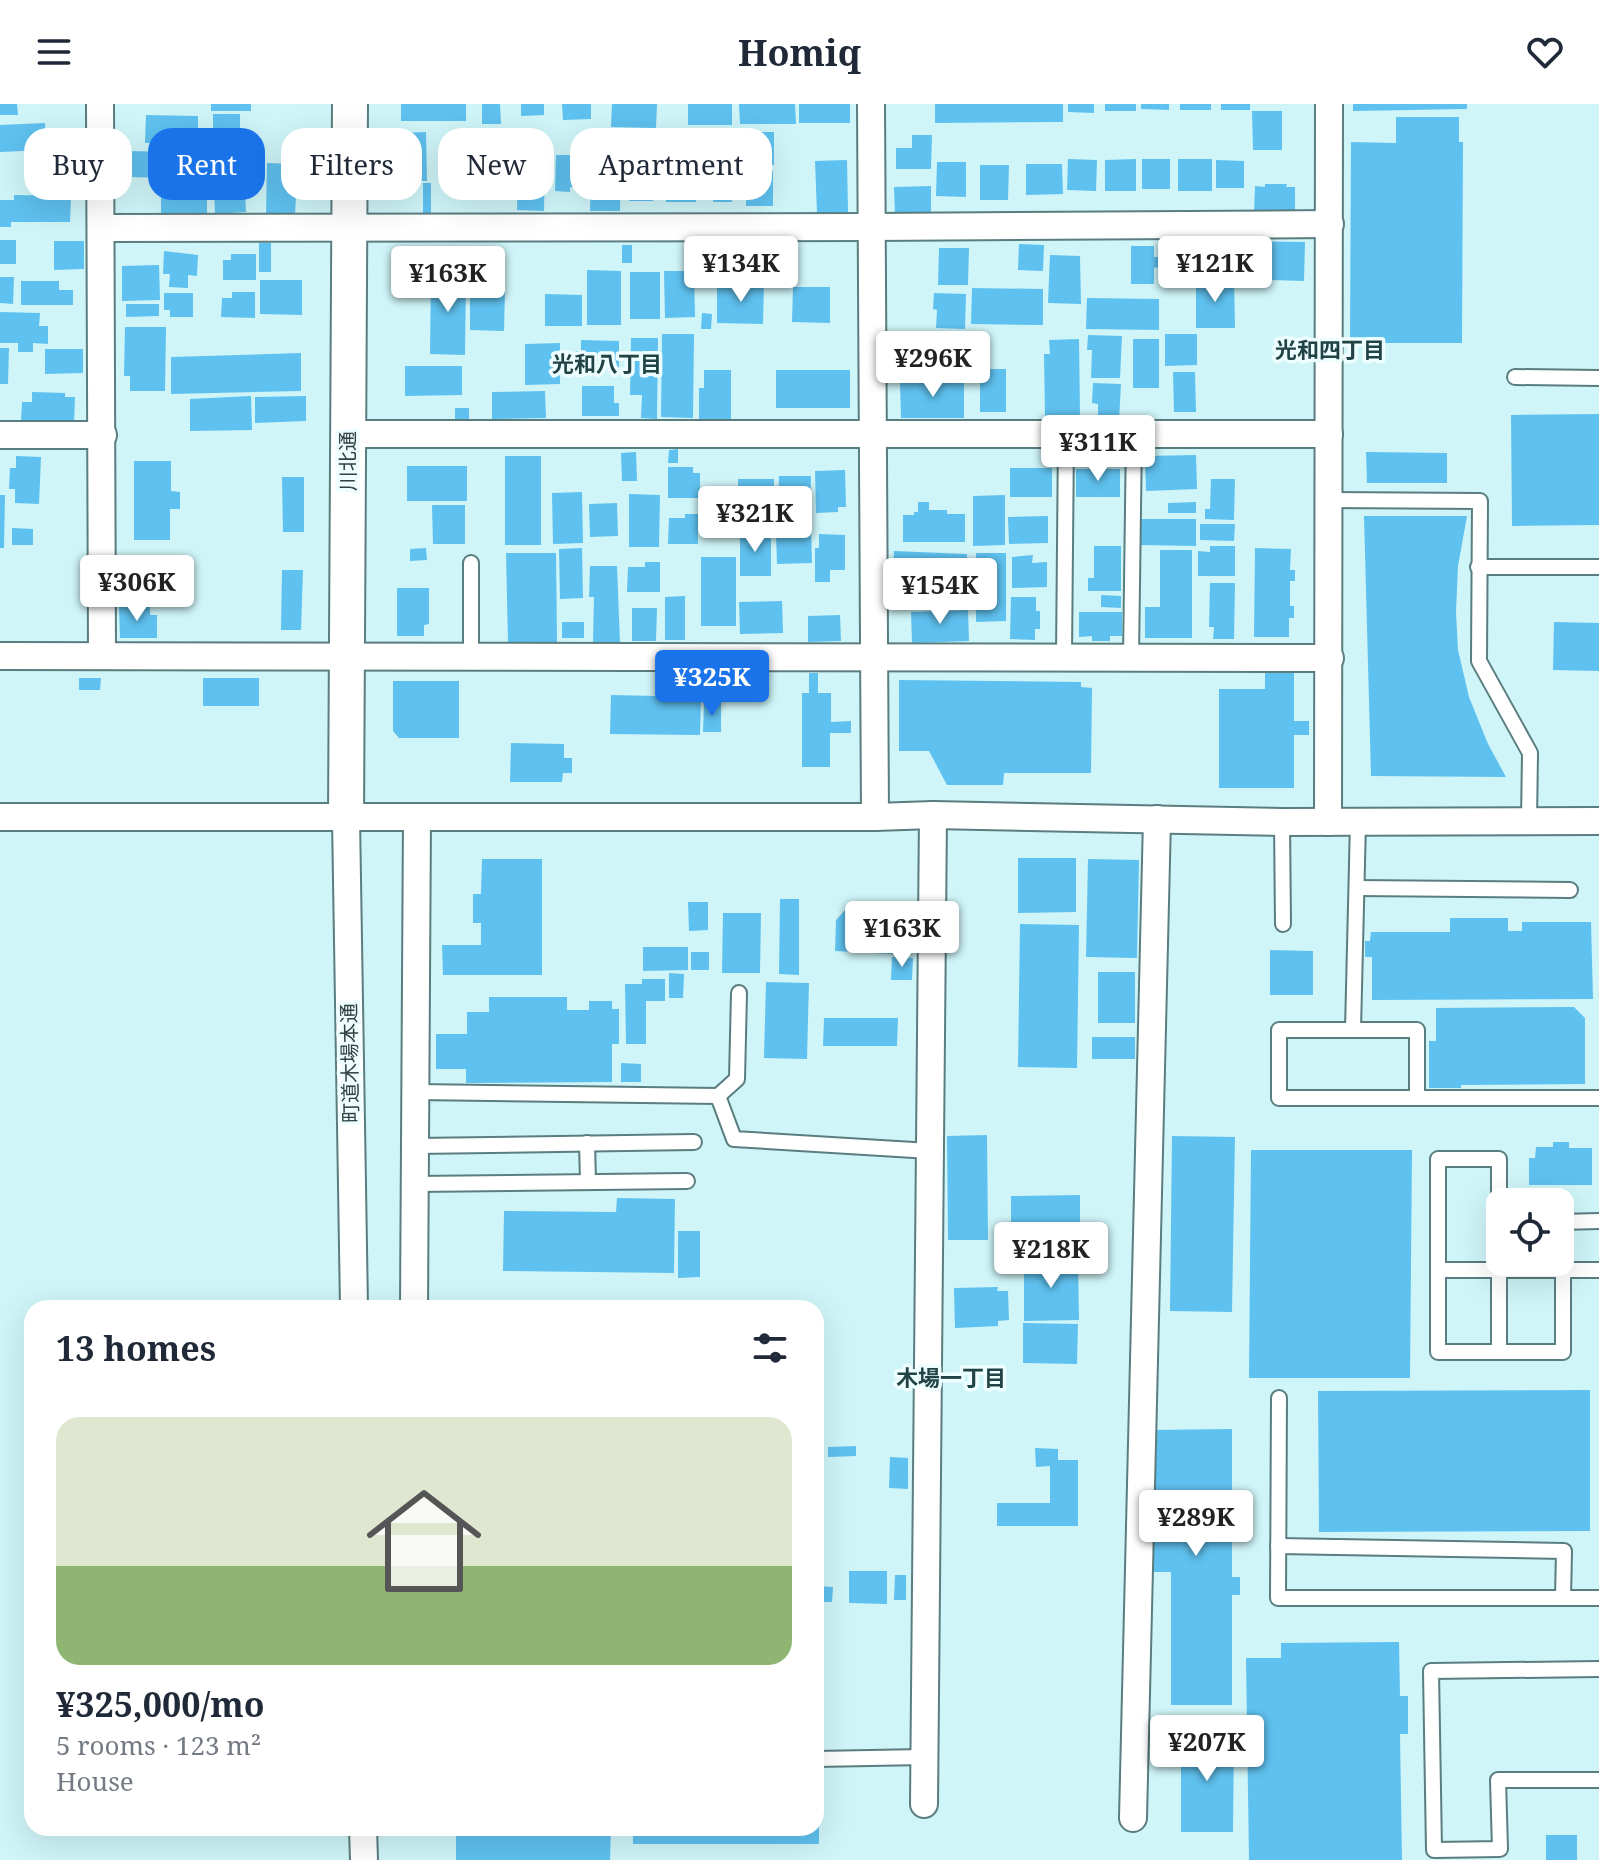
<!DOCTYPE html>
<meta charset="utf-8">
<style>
body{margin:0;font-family:"Noto Serif","Noto Sans JP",serif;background:#f6f6f7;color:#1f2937;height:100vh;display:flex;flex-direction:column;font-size:30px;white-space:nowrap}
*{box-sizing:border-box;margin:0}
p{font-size:26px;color:#747a83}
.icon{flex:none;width:44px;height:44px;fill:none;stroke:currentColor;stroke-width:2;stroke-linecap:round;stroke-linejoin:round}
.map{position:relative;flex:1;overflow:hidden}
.sheet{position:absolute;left:24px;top:1196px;width:800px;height:536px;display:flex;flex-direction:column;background:#fff;border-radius:24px;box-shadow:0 8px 32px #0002}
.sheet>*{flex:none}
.hud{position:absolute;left:24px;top:24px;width:800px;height:72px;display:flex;gap:16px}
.buttons{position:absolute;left:1486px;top:1084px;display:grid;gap:16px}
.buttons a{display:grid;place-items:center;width:88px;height:88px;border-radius:16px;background:#fff;box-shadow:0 8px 32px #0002;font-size:40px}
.price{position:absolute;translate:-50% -68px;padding:0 18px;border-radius:8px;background:#fff;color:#222;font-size:26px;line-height:52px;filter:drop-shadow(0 2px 4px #0008)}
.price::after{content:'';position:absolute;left:50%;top:48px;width:24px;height:18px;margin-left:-12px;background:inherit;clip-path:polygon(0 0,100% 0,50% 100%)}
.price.active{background:#1a73e8;color:#fff}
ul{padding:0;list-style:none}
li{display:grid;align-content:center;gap:16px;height:424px;padding:0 32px}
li+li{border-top:2px solid #e0e1e3}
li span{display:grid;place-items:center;height:248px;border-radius:24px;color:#555}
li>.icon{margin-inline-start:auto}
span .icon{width:144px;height:144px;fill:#fffc;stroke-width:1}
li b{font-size:34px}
h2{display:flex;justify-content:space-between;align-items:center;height:96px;padding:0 32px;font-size:34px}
.pill{padding:0 28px;border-radius:24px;background:#fff;box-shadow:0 8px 32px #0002;font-size:28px;line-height:72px}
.pill.active{background:#1a73e8;color:#fff}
header{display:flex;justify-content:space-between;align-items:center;height:104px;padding:0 32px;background:#fff;font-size:36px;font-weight:700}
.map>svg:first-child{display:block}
</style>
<header><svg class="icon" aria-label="menu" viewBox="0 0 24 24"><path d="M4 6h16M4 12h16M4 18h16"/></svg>Homiq<svg class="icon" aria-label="heart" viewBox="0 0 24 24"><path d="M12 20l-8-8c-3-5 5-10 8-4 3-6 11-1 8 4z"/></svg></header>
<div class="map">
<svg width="1599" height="1756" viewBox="0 0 1599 1756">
<rect width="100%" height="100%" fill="#cff5f8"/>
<g fill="#5fc1ef">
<polygon points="0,0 17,0 18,11 0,11"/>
<rect x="211" y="0" width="40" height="7"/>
<rect x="401" y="0" width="65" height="17"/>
<polygon points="482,0 500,0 501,20 482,20"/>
<polygon points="521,0 544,0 544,11 521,12"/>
<polygon points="562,0 591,0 591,15 563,16"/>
<polygon points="612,0 657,0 656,24 611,23"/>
<rect x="688" y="0" width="44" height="21"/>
<polygon points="739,0 795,0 796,20 740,20"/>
<rect x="799" y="0" width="51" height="19"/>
<polygon points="935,0 1063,0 1063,18 935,19"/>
<polygon points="1068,0 1094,0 1094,9 1068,8"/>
<rect x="1105" y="0" width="31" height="7"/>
<polygon points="1141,0 1169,0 1169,6 1141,5"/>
<rect x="1180" y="0" width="31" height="6"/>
<rect x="1221" y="0" width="29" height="6"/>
<polygon points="1353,0 1467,0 1467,5 1353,7"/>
<polygon points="1252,7 1282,7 1282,46 1253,46"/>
<rect x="213" y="10" width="27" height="14"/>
<polygon points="146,11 198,12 198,39 145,39"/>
<polygon points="1396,13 1459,13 1459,38 1463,38 1462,239 1350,239 1351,38 1396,39"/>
<polygon points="45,19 46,46 0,48 0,21"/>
<polygon points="212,27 245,27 245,54 212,55"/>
<polygon points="426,28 427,77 402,77 401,29"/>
<rect x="746" y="28" width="28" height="33"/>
<polygon points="457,29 500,29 501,95 457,95 457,85 462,85 462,75 457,75 457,51 462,51 461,41 457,41"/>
<polygon points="629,29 654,29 653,97 629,97"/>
<polygon points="912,31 932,31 931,65 896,65 896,44 912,44"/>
<polygon points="666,43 683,43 683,52 696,52 696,98 666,98"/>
<polygon points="128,47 174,48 173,74 127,73"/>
<polygon points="702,47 732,47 732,98 713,98 714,91 702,91"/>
<polygon points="556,51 584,51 583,83 570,83 570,88 555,87"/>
<polygon points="1068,55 1097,56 1096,87 1067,86"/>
<polygon points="1136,55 1136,87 1105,87 1105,56"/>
<rect x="1142" y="55" width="28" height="30"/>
<rect x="1178" y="55" width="34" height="32"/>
<polygon points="847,56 848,108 817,109 815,57"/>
<polygon points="1216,56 1244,57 1244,84 1216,84"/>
<polygon points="211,58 245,58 245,81 212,82"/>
<polygon points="937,58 966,58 966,93 936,92"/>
<polygon points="267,59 296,60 296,74 303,74 303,94 296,93 295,110 266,110"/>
<polygon points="518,59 545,60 544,107 517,106"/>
<polygon points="1026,60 1062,60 1063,90 1026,91"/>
<polygon points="980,61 1009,61 1008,96 980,96"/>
<polygon points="591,64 621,64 620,107 590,107"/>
<polygon points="747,67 773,67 773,102 746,102"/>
<polygon points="423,79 431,79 431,112 423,113"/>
<polygon points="1265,80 1287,80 1286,83 1295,83 1295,109 1254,109 1255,82 1265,83"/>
<polygon points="931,82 931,112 895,113 894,83"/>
<polygon points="161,84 207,84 207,110 161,109"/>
<polygon points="245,85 246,108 215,110 214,86"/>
<polygon points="14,91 71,92 70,118 11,118 11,123 0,123 0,96 14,96"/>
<rect x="0" y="136" width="16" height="24"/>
<polygon points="54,137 84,137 84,165 54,166"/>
<polygon points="1240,137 1305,138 1304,177 1239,175"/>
<rect x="259" y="139" width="12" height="29"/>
<polygon points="1019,140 1044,141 1043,167 1018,166"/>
<rect x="622" y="141" width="10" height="18"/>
<polygon points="1131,142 1154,142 1154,153 1158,153 1158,163 1154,164 1154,180 1131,180"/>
<polygon points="939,144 969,144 968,181 938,181"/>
<polygon points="164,147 198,151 197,172 188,171 188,184 169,183 170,170 163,170"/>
<polygon points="231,150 256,150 256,176 223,176 223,156 231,156"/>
<polygon points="1050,151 1080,152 1081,200 1048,199"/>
<polygon points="159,161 160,196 122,197 122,162"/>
<polygon points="587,166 621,167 621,221 587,221"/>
<polygon points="664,167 694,167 695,213 665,214"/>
<rect x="630" y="168" width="30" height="47"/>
<polygon points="431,169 466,169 465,251 430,250"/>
<polygon points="0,173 14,173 13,200 0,199"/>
<polygon points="260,176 302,176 302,211 260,210"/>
<polygon points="1234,176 1235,224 1196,224 1196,177"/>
<polygon points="21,177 59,177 59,186 73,186 73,201 21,201"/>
<polygon points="470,179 480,179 480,185 505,186 504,227 470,226"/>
<polygon points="729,179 764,179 763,220 717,219 717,184 729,184"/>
<polygon points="793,183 830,183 830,219 792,218"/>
<polygon points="972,184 1043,185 1043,221 971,220"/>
<polygon points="232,188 255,188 255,214 221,213 222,194 232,194"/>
<polygon points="164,189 193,189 193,213 170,213 170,206 164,206"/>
<polygon points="934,189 966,190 965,225 936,224 937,206 933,205"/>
<polygon points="545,190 582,191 582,222 545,222"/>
<polygon points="1087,194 1159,195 1159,226 1086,225"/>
<polygon points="126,200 159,200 159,212 126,213"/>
<polygon points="0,208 40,209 39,222 48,222 48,240 33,239 33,248 18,248 18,239 0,239"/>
<polygon points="702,209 712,210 711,225 701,225"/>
<polygon points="125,223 166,223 165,287 130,287 130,272 124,272"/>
<polygon points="662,230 694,230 693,314 661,313"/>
<polygon points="1165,230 1197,230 1197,261 1165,262"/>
<polygon points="1088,231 1122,232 1120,274 1091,274 1092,246 1087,246"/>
<polygon points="929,232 965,232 964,270 933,270 933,255 929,255"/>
<polygon points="631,234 658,234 657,315 641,314 642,291 630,291"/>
<polygon points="1079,235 1080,313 1045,313 1044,250 1050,250 1049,236"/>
<rect x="1133" y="235" width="26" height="49"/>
<polygon points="581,236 619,237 619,263 575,262 576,247 581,247"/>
<polygon points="560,239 560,280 525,281 525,240"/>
<polygon points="0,244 9,244 8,280 0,280"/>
<polygon points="45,245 83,245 83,269 45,270"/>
<polygon points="301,249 301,287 171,290 171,253"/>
<polygon points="405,262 462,262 462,291 405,292"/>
<rect x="980" y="265" width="26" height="43"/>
<polygon points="704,266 731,266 731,315 699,315 699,284 704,284"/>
<rect x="776" y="266" width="74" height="38"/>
<polygon points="1173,268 1195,268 1196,308 1174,308"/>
<polygon points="964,273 964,314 901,314 900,278 949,278 949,274"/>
<polygon points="1093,279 1121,280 1119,317 1098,316 1098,300 1092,299"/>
<polygon points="582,282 614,282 614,299 619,299 619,312 582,312"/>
<polygon points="545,287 546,314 492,315 492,288"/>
<polygon points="32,288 65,289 65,293 75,293 74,319 21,317 22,298 32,298"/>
<polygon points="251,292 252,326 190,327 190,295"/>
<polygon points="306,292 306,317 255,319 255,293"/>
<polygon points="455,304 469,304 469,315 455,316"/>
<polygon points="1599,310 1599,421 1512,422 1511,311"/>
<polygon points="678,345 678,359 668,359 669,346"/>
<polygon points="636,348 637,377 622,377 621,349"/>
<polygon points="1366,348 1447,349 1447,379 1367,379"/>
<polygon points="1196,351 1197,385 1146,387 1145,352"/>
<polygon points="16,352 41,353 39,400 15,399 15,385 9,385 10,364 16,364"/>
<rect x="505" y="352" width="36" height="89"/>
<polygon points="134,357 171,357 171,387 180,388 180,405 170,405 170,436 134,436"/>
<rect x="407" y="362" width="60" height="35"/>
<polygon points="668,363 693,363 693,369 700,369 700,394 668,394"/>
<rect x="1010" y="364" width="42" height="29"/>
<rect x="1076" y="365" width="44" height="28"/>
<polygon points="845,366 846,403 838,403 838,408 816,409 815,367"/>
<polygon points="779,372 811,372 810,410 778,410"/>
<polygon points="282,373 304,373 304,428 283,428"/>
<rect x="738" y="375" width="36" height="35"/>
<polygon points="1211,375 1235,375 1234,416 1205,415 1205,405 1210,405"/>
<polygon points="582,388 583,439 553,440 552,389"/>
<polygon points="629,390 660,391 659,443 629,443"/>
<polygon points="0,391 5,391 4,444 0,444"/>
<polygon points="1005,391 1005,441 973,442 973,392"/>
<polygon points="918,398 929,398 929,406 947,406 947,410 965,410 965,438 903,438 903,411 914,411 914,408 918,408"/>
<polygon points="1196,398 1196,409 1168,409 1168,399"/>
<polygon points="617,399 618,432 590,433 589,400"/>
<polygon points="432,401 465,401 465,440 433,440"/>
<polygon points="685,410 698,410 698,440 668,440 669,414 685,414"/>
<polygon points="1048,412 1048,439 1009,440 1008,413"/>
<polygon points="1364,412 1467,412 1458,462 1456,508 1458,546 1469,593 1488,640 1506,673 1371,672"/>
<polygon points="1139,415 1196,415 1196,442 1139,441"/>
<polygon points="1200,420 1235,420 1234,437 1200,436"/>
<polygon points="795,422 811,422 812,459 777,460 776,429 795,428"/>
<polygon points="12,424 33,425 33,441 12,441"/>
<polygon points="740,427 756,427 756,430 771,430 771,472 740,472"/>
<polygon points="819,430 845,431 845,466 830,466 830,478 815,478 815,444 819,444"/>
<polygon points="1094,442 1121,442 1121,487 1088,487 1088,474 1094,474"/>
<polygon points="1210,442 1235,442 1235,472 1198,472 1198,447 1210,448"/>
<polygon points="426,444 427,456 410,457 410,445"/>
<polygon points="582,444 583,494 560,495 559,445"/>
<polygon points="1255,444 1291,445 1290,466 1295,466 1295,477 1290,477 1290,502 1294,502 1294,514 1289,514 1289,533 1254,533"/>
<polygon points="1160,446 1192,446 1192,534 1145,534 1145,503 1160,503"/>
<polygon points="894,447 967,450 966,476 893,474"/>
<polygon points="506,449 556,449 557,538 508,539"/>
<polygon points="976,449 1006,449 1006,517 976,518"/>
<polygon points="1033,451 1032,459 1047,458 1047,483 1012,484 1012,453"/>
<rect x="701" y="453" width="35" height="69"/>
<polygon points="645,458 660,458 660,488 627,488 628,463 645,463"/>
<polygon points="590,462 617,462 620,539 593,539 594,493 589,493"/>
<polygon points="282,466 303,466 301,526 281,526"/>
<polygon points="1210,479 1235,479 1234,535 1213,535 1214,523 1209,523"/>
<polygon points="397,484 429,484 429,520 424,521 424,532 397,532"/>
<polygon points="1101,491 1121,492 1121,504 1101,503"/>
<polygon points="685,492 685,536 665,536 665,493"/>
<polygon points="1011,493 1036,493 1036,507 1040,507 1040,525 1035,525 1035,536 1010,535"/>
<polygon points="782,497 783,529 740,530 739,498"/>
<polygon points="119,502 150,502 150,511 157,511 157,534 120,534"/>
<polygon points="632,504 657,504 656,537 632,537"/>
<polygon points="968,506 969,537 912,539 911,508"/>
<polygon points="1079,508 1122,508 1122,532 1110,532 1110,537 1092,537 1092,532 1079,533"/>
<polygon points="840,511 841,537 808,538 808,512"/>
<rect x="562" y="518" width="22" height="16"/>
<polygon points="1554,518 1599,519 1599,567 1553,566"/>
<polygon points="809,569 818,569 818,589 831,589 831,618 851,617 851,629 830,629 830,663 802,663 802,589 809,589"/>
<polygon points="1265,569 1294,569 1294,617 1309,617 1309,631 1294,631 1294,684 1219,684 1219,585 1265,585"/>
<polygon points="79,574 101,574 100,586 79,586"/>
<rect x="203" y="574" width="56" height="28"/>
<polygon points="899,576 1081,578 1081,583 1092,584 1091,669 1004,669 1003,681 947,681 929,647 899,647"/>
<polygon points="393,577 459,577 459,634 399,634 393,627"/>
<polygon points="611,591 701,593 700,631 610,630"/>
<polygon points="704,599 721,599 721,628 703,628"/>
<polygon points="511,639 564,640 564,654 572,654 572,669 563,669 562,678 510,678"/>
<polygon points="1018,754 1076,754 1076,808 1018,809"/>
<polygon points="482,755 542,755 542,871 443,871 442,841 481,841 481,819 473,819 473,790 481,790"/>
<polygon points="1088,755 1139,756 1137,854 1086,853"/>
<polygon points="780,795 799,795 799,871 779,870"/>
<polygon points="688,798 708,798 708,826 689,827"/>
<polygon points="854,802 913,804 911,851 835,847 836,816 847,804"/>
<polygon points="723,809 761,809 760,869 722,869"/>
<polygon points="1450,814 1508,814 1508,827 1522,827 1522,818 1591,818 1593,895 1372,896 1372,853 1365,853 1365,837 1370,837 1371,828 1450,828"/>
<polygon points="1020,820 1079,821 1077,964 1018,963"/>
<polygon points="643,843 688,843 688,866 643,867"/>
<polygon points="1270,846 1313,847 1313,891 1270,891"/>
<rect x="691" y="848" width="18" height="18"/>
<polygon points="892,853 913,854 912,876 891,876"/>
<rect x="1098" y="868" width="37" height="51"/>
<polygon points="669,869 684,870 683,894 669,894"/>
<polygon points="642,875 665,875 665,897 646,897 646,940 626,940 625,880 642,880"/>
<polygon points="766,878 809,879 807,955 764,954"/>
<polygon points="489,893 567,893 567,906 589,906 589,897 612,897 612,905 619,905 619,940 612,940 612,978 466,979 466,965 436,965 436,930 467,930 467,908 489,908"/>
<polygon points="1574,903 1585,914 1585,980 1461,981 1461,984 1429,984 1429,937 1436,937 1436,904"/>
<polygon points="824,914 898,914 897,942 823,942"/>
<rect x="1092" y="933" width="43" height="22"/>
<polygon points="621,959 641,960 641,978 621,978"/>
<polygon points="987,1031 988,1136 948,1136 947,1032"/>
<polygon points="1172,1032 1235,1033 1232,1208 1170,1207"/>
<polygon points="1553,1038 1569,1038 1569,1044 1592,1044 1592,1081 1529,1081 1529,1054 1535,1054 1536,1043 1553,1043"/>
<polygon points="1251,1046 1412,1046 1410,1274 1249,1274"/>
<polygon points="1080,1091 1080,1135 1011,1135 1011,1092"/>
<polygon points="617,1094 675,1095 674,1169 503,1167 504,1107 616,1108"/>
<polygon points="678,1127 700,1127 700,1173 678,1174"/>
<polygon points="1024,1156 1078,1156 1079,1216 1024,1217"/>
<polygon points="998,1183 997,1187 1008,1187 1009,1216 998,1217 998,1222 955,1224 954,1184"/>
<polygon points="1023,1219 1078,1220 1077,1260 1023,1259"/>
<polygon points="1590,1286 1590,1427 1319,1428 1318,1287"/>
<polygon points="1232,1325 1232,1473 1240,1473 1240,1491 1232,1491 1232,1601 1171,1601 1171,1468 1151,1468 1151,1326"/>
<polygon points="856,1342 856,1352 828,1353 828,1343"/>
<polygon points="1035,1344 1058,1345 1058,1356 1078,1356 1078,1422 997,1422 997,1399 1050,1399 1050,1362 1036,1363"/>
<polygon points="890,1353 908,1354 908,1385 889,1384"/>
<polygon points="849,1467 887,1467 887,1500 849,1499"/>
<polygon points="895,1471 906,1471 906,1496 894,1496"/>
<polygon points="816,1482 833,1483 832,1498 816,1498"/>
<polygon points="1399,1538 1400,1592 1408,1592 1408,1630 1400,1630 1402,1756 1249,1756 1246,1554 1281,1554 1281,1539"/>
<polygon points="1181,1630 1234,1630 1233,1728 1181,1728"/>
<polygon points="819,1685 819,1740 633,1740 633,1724 816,1724 816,1686"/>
<polygon points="456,1724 611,1724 610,1756 456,1756"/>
<rect x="1546" y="1731" width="31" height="25"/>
</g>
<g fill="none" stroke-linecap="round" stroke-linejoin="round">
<defs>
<g id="service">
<polyline points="1515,273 1599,274"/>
<polyline points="1329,396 1480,397 1479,557 1530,649 1529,717"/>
<polyline points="1478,463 1599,463"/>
<polyline points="471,552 471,459"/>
<polyline points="1064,553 1066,331"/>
<polyline points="1131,554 1134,330"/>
<polyline points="1282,718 1283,820"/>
<polyline points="1357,784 1570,786"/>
<polyline points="1353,926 1358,718"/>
<polyline points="415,988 718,992 734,1035 930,1047"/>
<polyline points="718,992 737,975 739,889"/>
<polyline points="1417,994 1417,926 1279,926 1279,994 1599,994"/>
<polyline points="587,1039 588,1078"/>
<polyline points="415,1042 694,1038"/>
<polyline points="415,1080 687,1077"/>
<polyline points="1560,1118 1599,1117"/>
<polyline points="1438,1166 1438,1248 1563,1248 1563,1166"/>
<path d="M1499,1248c0,-64 0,-129 0,-193h-61v111h161"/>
<polyline points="1279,1294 1278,1494 1599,1494"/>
<polyline points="1278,1442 1564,1447 1563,1494"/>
<polyline points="1599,1565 1431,1567 1434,1746 1500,1745 1498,1676 1599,1676"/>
<polyline points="816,1655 924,1653"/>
</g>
<g id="minor">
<polyline points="100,0 102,551"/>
<polyline points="871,0 875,713"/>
<polyline points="101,124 872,123 1330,120"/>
<polyline points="348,330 1329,330"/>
<polyline points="0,331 103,331"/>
<polyline points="0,552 1330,554"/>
<polyline points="0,713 875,713 933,711 1282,718 1599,717"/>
<polyline points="346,714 354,1204"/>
<polyline points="1328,718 1329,0"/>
<polyline points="414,1204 417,714"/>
<polyline points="924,1700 933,711"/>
<polyline points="1133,1714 1157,715"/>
<polyline points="363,1724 364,1756"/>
</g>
<polyline id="tertiary" points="346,714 350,0"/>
</defs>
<use href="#service" stroke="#5a7d7f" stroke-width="18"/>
<use href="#minor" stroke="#5a7d7f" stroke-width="30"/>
<use href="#tertiary" stroke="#5a7d7f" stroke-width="38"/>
<use href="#service" stroke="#fff" stroke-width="14"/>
<use href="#minor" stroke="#fff" stroke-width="26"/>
<use href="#tertiary" stroke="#fff" stroke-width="34"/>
</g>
<g text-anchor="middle" stroke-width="7" stroke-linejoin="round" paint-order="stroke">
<g font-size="20" fill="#314041" stroke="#eefdfe">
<text transform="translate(348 357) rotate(-90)" y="7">川北通</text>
<text transform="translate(350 959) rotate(-91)" y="7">町道木場本通</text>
</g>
<g font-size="22" font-weight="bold" fill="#214345" stroke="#eefdfe">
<text x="1330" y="254">光和四丁目</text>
<text x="607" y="268">光和八丁目</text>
<text x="951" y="1282">木場一丁目</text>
</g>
</g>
</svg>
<div class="buttons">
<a><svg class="icon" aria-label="locate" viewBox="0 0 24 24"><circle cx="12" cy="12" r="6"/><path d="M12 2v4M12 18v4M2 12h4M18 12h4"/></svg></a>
</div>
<b class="price" style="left:741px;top:200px">¥134K</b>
<b class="price" style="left:1215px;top:200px">¥121K</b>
<b class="price" style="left:448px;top:210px">¥163K</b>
<b class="price" style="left:933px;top:295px">¥296K</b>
<b class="price" style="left:1098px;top:379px">¥311K</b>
<b class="price" style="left:755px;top:450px">¥321K</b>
<b class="price" style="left:137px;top:519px">¥306K</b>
<b class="price" style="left:940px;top:522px">¥154K</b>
<b class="price active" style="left:712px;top:614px">¥325K</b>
<b class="price" style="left:902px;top:865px">¥163K</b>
<b class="price" style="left:1051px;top:1186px">¥218K</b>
<b class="price" style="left:1196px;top:1454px">¥289K</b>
<b class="price" style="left:1207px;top:1679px">¥207K</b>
<div class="hud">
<a class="pill">Buy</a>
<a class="pill active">Rent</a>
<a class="pill">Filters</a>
<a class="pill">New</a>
<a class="pill">Apartment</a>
</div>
<section class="sheet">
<h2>13 homes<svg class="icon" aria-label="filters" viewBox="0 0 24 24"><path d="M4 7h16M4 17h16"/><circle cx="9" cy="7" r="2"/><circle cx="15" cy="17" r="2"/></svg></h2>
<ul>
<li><span style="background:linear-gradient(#dfe7d0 60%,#8fb573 0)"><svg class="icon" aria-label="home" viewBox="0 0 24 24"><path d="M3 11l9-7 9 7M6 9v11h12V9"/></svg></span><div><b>¥325,000/mo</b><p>5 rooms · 123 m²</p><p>House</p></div></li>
</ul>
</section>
</div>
